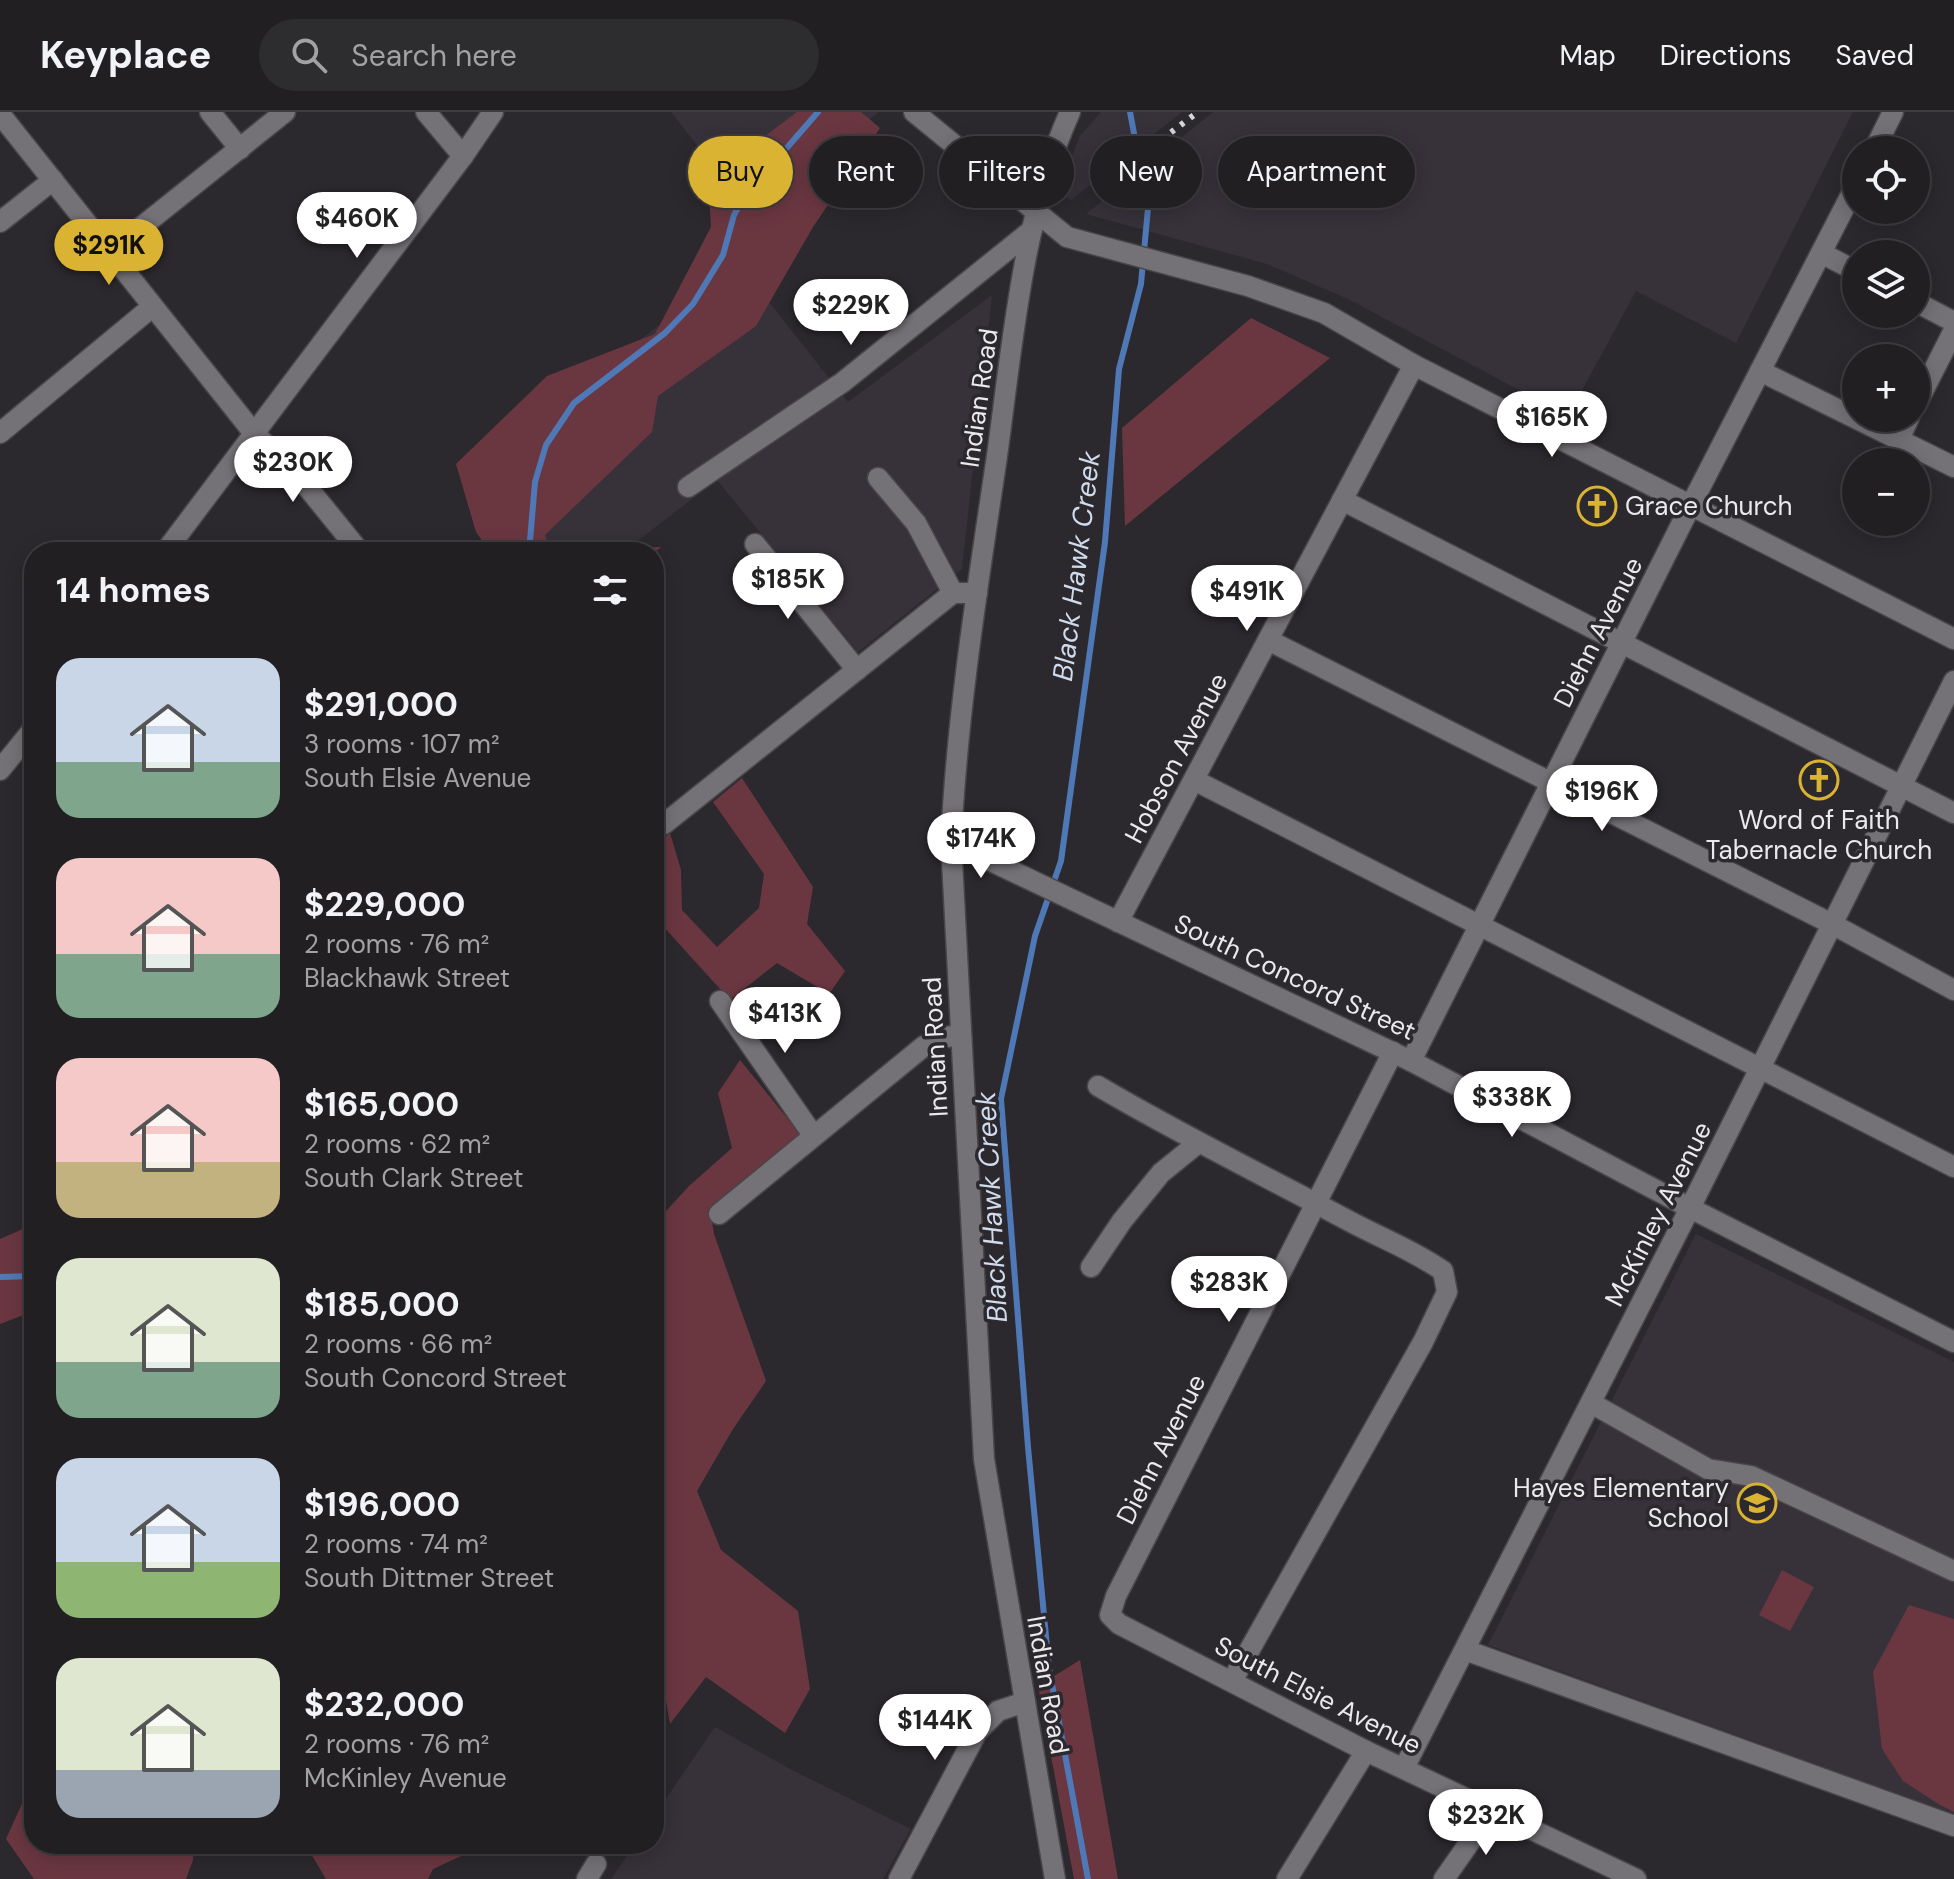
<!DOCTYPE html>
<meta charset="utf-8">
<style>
body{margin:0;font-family:"DM Sans",sans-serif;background:#2d2c2f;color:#f1f3f6;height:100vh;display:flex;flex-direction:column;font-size:30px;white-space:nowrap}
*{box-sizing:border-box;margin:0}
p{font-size:26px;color:#a2a2a5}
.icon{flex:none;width:44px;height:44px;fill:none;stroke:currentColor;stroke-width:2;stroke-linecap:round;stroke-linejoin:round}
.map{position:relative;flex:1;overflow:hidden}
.sheet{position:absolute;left:24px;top:430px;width:640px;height:1312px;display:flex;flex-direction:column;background:#211f22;border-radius:32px;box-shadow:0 4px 20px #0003,0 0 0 2px #3e3d40}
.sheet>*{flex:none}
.hud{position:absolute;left:688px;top:24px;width:760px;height:72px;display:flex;gap:16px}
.controls{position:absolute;left:1842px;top:24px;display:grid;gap:16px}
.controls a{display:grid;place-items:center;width:88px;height:88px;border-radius:50%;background:#211f22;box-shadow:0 4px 20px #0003,0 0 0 2px #3e3d40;font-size:40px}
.price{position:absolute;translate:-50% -68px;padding:0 18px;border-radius:28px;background:#fff;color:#222;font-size:26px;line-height:52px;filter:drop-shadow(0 2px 4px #0008)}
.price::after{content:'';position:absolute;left:50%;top:48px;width:24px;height:18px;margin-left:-12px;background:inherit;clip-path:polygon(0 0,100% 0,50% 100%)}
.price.active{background:#dab333;color:#111}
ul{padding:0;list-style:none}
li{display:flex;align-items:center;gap:24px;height:200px;padding:0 32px}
li span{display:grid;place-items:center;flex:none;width:224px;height:160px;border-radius:24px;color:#555}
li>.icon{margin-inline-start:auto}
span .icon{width:96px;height:96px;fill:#fffc;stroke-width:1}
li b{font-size:34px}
h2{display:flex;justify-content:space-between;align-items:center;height:96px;padding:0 32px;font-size:34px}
.pill{padding:0 28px;border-radius:36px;background:#211f22;box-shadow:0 4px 20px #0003,0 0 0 2px #3e3d40;font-size:28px;line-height:72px}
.pill.active{background:#dab333;color:#111}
header{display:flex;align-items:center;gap:48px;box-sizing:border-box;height:112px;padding:0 40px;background:#211f22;border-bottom:2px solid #3e3d40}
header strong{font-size:38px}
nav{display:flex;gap:44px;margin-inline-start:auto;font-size:28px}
.search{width:560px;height:72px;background:#2d2c2f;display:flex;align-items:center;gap:20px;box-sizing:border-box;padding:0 28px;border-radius:44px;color:#a2a2a5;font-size:30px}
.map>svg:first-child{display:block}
</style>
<header>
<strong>Keyplace</strong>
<div class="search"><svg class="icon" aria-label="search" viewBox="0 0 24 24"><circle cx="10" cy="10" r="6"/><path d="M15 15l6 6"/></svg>Search here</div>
<nav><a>Map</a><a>Directions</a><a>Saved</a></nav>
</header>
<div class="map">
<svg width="1954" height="1767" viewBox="0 0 1954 1767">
<rect width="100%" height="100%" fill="#2c292e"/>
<g fill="#37313a">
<polygon points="671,0 879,0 748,99"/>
<polygon points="1101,0 1182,0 1071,88 1058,80 1080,24"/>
<polygon points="1213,0 1853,0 1736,231 1636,179 1568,304 1350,188 1267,152 1086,102"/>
<polygon points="738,151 848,290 992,183 962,457 858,540 717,368 623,440 531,440 469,362"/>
<polygon points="1696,1122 1954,1250 1954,1702 1488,1533"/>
<polygon points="715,1615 790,1657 911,1717 883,1767 611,1767 635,1732 654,1732 654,1704"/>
</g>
<g fill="#6a3741">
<polygon points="797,0 861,0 880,16 813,115 756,214 658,284 652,320 545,423 551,440 490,440 476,420 456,352 547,264 655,222 711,115 708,67"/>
<polygon points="1251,206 1330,246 1125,414 1122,316"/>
<polygon points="661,435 654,441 589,440 596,436"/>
<polygon points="742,666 813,775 807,812 845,859 829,882 777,851 730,888 662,813 654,814 654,734 670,721 681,758 682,798 717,835 759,796 764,762 713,690"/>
<polygon points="740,948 801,1023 710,1097 714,1122 766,1269 733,1317 697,1379 721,1438 798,1499 810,1577 785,1621 706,1565 670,1612 654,1519 654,1112 689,1074 732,1036 718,981"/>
<polygon points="34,1112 34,1199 0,1212 0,1127"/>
<polygon points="1782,1458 1814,1475 1790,1519 1759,1503"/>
<polygon points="1909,1493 1954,1507 1954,1700 1940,1693 1903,1669 1882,1637 1873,1560"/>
<polygon points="1080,1548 1118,1767 1074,1767 1038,1574"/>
<polygon points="34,1665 34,1732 193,1732 193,1748 186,1767 34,1767 6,1727"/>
<polygon points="310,1732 487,1732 433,1757 428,1767 326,1767 310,1740"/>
</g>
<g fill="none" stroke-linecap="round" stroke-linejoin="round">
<g stroke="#4f79b6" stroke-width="6">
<polyline points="529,440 535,370 546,333 574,291 665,221 693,192 723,143 734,103 745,84 818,0"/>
<polyline points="0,1165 34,1164"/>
<polyline points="1088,1767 1049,1556 1028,1335 1001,987 1035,824 1061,749 1105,430 1119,257 1141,172 1148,96 1130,0"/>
</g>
<defs>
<g id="minor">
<polyline points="210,0 240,37"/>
<polyline points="426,0 463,44"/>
<polyline points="914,0 1067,125 1248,174 1324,201 1414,253 1954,527"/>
<polyline points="0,2 253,320 304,371 360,440"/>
<polyline points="1874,38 1893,0"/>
<polyline points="0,110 53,68"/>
<polyline points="110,140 285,0"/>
<polyline points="1821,141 1856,159"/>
<polyline points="1916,190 1954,210"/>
<polyline points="1760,259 1954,355"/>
<polyline points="1916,293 1954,218"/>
<polyline points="0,321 152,195"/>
<polyline points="1899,327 1909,306"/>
<polyline points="878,366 916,411 953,481"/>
<polyline points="688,375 843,270 1032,118"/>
<polyline points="1342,388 1954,701"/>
<polyline points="755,432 857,558"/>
<polyline points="165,440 463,44 493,0"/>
<polyline points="1268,528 1832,812 1954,878"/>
<polyline points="0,658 34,616"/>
<polyline points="1194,668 1954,1055"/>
<polyline points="664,712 953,481 977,481"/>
<polyline points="951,730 1411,949 1690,1096 1954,1230"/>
<polyline points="1118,810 1414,253"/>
<polyline points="720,889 813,1023"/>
<polyline points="1393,940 1116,1484 1110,1503 1119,1512 1366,1639 1636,1767"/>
<polyline points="1411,949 1691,393 1856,73"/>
<path d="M1098,974c83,49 169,91 253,136 32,17 62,28 92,49l4,21 -24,50 -191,339"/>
<polyline points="719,1102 924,934 939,926 961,923"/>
<polyline points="1091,1155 1122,1109 1161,1061 1198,1031"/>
<polyline points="1591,1291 1708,1357 1751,1364 1954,1459"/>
<polyline points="1465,1538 1954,1714"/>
<polyline points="1404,1656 1690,1096 1954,569"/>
<polyline points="587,1767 596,1752"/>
<polyline points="899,1767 977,1620 998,1599 1025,1590"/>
<path d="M1055,1767l-71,-420 -33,-617c6,-129 27,-258 46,-386 16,-116 25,-236 73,-344"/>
<polyline points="1287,1767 1366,1639"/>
<polyline points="1444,1767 1493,1697"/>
</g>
</defs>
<use href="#minor" stroke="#484649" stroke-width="23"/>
<use href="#minor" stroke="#757277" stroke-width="20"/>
<polyline stroke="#d7d5d8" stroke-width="6" stroke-dasharray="4 8" stroke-linecap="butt" points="1104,71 1198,0"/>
</g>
<defs>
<symbol id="church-ring" viewBox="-11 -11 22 22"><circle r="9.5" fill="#2c292e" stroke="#dab333" stroke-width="1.5"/><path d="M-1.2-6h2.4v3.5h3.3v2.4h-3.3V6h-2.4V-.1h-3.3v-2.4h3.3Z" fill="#dab333"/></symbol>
<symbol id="school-ring" viewBox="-11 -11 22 22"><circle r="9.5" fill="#2c292e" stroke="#dab333" stroke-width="1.5"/><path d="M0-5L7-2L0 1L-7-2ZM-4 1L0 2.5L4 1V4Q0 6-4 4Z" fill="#dab333"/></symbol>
</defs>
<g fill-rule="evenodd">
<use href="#church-ring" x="1575" y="372" width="44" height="44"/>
<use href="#church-ring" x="1797" y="646" width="44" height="44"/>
<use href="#school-ring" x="1735" y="1369" width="44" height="44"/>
</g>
<g text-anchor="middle" stroke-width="7" stroke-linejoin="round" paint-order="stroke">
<g font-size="26" fill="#ebe9ec" stroke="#2c292e">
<text transform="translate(979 286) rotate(-82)" y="9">Indian Road</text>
<text transform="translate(1598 520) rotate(-63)" y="9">Diehn Avenue</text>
<text transform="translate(1176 646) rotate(-62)" y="9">Hobson Avenue</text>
<text transform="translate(1295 865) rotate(25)" y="9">South Concord Street</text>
<text transform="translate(935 935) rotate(-93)" y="9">Indian Road</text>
<text transform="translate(1658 1102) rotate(-63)" y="9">McKinley Avenue</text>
<text transform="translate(1161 1337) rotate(-63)" y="9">Diehn Avenue</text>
<text transform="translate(1048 1573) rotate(80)" y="9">Indian Road</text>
<text transform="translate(1318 1583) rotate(27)" y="9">South Elsie Avenue</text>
</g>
<g font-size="26" fill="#ebe9ec" stroke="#2c292e" text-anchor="start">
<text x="1625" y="403">Grace Church</text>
<text x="1819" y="717" text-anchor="middle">Word of Faith<tspan x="1819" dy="30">Tabernacle Church</tspan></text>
<text x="1729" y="1385" text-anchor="end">Hayes Elementary<tspan x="1729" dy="30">School</tspan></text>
</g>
<g font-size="28" font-style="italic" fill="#d0dcee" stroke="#2c292e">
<text transform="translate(1076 454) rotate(-83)" y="10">Black Hawk Creek</text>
<text transform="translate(991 1095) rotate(-93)" y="10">Black Hawk Creek</text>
</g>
</g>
</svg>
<div class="controls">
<a><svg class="icon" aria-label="locate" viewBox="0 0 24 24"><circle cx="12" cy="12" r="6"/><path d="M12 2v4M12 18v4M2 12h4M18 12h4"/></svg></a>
<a><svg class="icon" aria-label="layers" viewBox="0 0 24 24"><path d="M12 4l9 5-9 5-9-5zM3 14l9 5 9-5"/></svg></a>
<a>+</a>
<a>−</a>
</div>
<b class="price" style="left:357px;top:148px">$460K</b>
<b class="price active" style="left:109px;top:175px">$291K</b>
<b class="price" style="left:851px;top:235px">$229K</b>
<b class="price" style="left:1552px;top:347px">$165K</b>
<b class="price" style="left:293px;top:392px">$230K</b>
<b class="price" style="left:788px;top:509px">$185K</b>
<b class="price" style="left:1247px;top:521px">$491K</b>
<b class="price" style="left:1602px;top:721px">$196K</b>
<b class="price" style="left:981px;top:768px">$174K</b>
<b class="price" style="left:785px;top:943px">$413K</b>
<b class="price" style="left:1512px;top:1027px">$338K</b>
<b class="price" style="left:1229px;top:1212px">$283K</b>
<b class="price" style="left:935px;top:1650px">$144K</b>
<b class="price" style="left:1486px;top:1745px">$232K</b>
<div class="hud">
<a class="pill active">Buy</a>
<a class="pill">Rent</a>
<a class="pill">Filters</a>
<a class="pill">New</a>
<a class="pill">Apartment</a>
</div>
<section class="sheet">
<h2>14 homes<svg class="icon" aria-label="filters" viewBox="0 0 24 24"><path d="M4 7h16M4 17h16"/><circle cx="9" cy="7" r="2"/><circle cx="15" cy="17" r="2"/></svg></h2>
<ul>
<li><span style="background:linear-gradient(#c9d6e8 65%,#7fa58c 0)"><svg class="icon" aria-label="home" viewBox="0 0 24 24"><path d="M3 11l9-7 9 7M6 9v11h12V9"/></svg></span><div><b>$291,000</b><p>3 rooms · 107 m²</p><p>South Elsie Avenue</p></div></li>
<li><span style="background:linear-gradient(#f6c9c9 60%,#7fa58c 0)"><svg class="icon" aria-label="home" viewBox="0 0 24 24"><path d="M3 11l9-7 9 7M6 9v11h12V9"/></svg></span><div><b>$229,000</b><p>2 rooms · 76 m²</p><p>Blackhawk Street</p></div></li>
<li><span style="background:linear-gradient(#f6c9c9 65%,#c2b280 0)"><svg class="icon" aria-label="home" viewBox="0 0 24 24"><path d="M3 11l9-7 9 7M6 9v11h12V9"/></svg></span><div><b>$165,000</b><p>2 rooms · 62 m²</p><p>South Clark Street</p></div></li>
<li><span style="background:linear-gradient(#dfe7d0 65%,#7fa58c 0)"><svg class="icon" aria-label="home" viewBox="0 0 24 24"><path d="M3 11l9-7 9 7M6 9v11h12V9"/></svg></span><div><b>$185,000</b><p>2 rooms · 66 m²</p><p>South Concord Street</p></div></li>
<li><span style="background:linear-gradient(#c9d6e8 65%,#8fb573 0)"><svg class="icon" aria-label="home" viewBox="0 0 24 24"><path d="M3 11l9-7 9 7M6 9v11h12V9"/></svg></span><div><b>$196,000</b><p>2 rooms · 74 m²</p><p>South Dittmer Street</p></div></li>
<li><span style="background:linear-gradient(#dfe7d0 70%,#9aa5b1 0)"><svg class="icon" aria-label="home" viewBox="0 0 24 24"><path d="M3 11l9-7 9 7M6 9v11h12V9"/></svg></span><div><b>$232,000</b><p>2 rooms · 76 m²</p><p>McKinley Avenue</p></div></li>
</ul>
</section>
</div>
